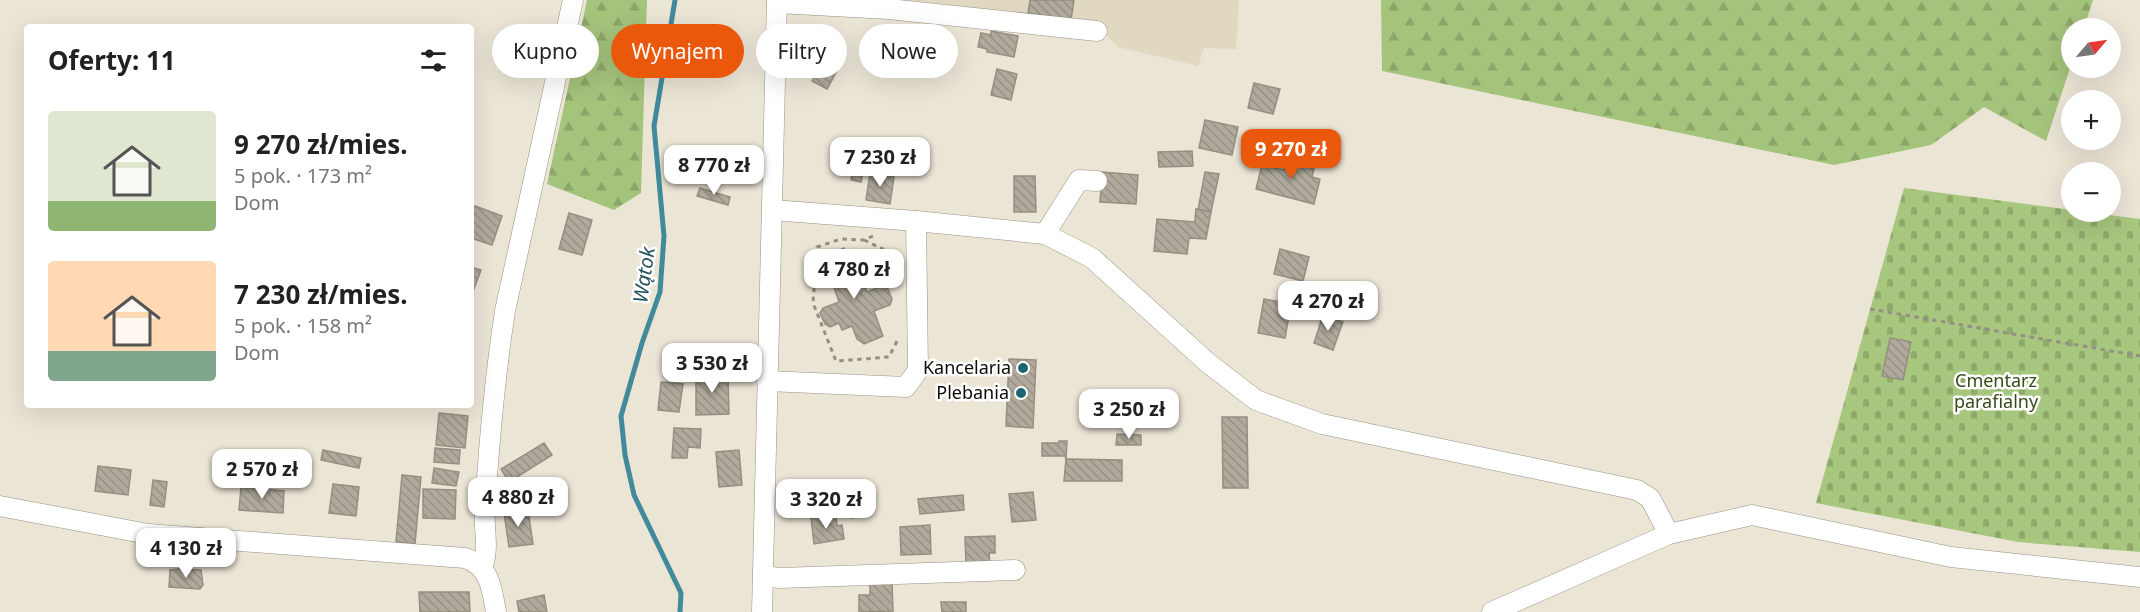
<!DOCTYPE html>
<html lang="pl">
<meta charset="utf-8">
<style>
body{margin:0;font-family:"Noto Sans",sans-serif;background:#f6f6f6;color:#222;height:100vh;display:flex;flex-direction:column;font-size:22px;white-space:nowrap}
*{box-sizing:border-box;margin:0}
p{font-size:20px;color:#767676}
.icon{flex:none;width:33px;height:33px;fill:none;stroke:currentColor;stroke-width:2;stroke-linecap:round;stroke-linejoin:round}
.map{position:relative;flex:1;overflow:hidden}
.sheet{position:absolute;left:24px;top:24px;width:450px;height:384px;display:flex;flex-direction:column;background:#fff;border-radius:6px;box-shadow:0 6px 24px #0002}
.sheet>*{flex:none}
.guide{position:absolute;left:492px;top:24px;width:570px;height:54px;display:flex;gap:12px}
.needle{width:39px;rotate:61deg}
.buttons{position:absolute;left:2061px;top:18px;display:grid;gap:12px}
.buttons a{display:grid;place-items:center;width:60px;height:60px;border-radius:50%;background:#fff;box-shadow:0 6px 24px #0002;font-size:30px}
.price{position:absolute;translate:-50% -51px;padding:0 14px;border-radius:12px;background:#fff;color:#222;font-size:20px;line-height:39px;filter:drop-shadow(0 2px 3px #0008)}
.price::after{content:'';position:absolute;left:50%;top:36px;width:18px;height:14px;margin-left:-9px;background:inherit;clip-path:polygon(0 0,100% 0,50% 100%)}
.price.selected{background:#ea580c;color:#fff}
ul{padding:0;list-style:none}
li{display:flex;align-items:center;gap:18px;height:150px;padding:0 24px}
li span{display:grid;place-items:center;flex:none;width:168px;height:120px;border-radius:6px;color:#555}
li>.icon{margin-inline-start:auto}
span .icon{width:72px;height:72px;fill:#fffc;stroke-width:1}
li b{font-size:26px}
h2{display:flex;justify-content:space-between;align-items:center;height:72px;padding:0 24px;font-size:26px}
.tag{padding:0 21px;border-radius:27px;background:#fff;box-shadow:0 6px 24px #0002;font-size:21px;line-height:54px}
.tag.selected{background:#ea580c;color:#fff}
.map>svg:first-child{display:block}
</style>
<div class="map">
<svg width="2140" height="612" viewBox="0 0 2140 612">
<defs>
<pattern id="forest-firs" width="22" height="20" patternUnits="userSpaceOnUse" patternTransform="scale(1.5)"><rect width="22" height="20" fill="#a4c37b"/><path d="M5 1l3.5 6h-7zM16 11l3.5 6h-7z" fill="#8ca669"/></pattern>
<pattern id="cemetery-stones" width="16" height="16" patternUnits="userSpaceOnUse" patternTransform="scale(1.5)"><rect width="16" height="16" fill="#a7c67e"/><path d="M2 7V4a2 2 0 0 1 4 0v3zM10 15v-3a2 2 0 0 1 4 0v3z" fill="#8fa96b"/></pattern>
<pattern id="building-back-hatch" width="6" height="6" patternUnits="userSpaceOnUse" patternTransform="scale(1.5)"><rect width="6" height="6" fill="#b0aa9c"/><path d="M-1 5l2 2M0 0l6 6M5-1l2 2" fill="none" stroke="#969185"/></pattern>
</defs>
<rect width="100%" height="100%" fill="#ebe5d6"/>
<polygon fill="#e1d8c2" points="871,0 1239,0 1236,49 1204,48 1198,66 1118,47 1100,29"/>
<g fill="url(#forest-firs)">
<polygon points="587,0 647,0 641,193 614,210 547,184"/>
<polygon points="1381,0 2093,0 2084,28 2072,28 2071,65 2046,141 1984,107 1931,145 1834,165 1382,71"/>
</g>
<polygon fill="url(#cemetery-stones)" points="1904,188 2140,219 2140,552 2018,542 1816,503"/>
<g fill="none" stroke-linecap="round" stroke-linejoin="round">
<polyline stroke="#428a9b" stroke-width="5" points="675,0 654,126 664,236 660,292 642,343 621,416 625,455 634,495 681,593 680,612"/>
</g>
<g fill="url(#building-back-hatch)" stroke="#958f81" stroke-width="1.5">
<polygon points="1030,0 1074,0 1071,20 1028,13"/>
<polygon points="991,31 1018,36 1014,57 987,52 987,49 978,47 981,33 991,35"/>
<polygon points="879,36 914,48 904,75 870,63"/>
<polygon points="827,52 843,60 827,89 812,81"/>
<polygon points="997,69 1017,74 1011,100 991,95"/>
<polygon points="1254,83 1280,89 1273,114 1248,108"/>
<polygon points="1205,120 1238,127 1232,155 1199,148"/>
<polygon points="711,149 737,153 733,183 707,179"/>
<polygon points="1192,151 1193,166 1159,167 1158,152"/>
<polygon points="855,152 866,154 861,182 851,180"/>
<polygon points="1287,156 1315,163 1312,177 1320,179 1314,204 1256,189 1262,165 1284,170"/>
<polygon points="1102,172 1138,175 1136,204 1100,202"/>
<polygon points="1205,172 1219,174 1211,212 1198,210"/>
<polygon points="870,173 894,177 890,204 866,200"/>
<polygon points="1014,176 1035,176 1036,212 1014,212"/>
<polygon points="700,188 730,197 728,205 697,196"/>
<polygon points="475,206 502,216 492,245 471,238 471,217"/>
<polygon points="1196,209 1211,212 1206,239 1189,238 1187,254 1154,251 1157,219 1195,222"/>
<polygon points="569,213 592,220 582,255 559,249"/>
<polygon points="844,248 853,269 858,267 867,292 882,286 888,289 892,299 890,305 874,311 883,336 864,344 857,339 852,326 842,330 839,323 830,327 825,324 820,313 823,308 839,302 824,257"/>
<polygon points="1280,249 1309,257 1303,281 1274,274"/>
<polygon points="471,267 481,270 472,294 471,294"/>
<polygon points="1264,299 1291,304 1285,338 1258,333"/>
<polygon points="1323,315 1343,322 1333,350 1314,343"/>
<polygon points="1890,338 1911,342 1903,380 1882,376"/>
<polygon points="1009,359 1036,360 1033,428 1006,426"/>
<polygon points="696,371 714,371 714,376 728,376 729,414 696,415"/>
<polygon points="661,382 683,384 679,412 658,410"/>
<polygon points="439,413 468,416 465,448 436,445"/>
<polygon points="1222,417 1247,417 1248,488 1223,488"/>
<polygon points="674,428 701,429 700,448 688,447 687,458 672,458"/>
<polygon points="1117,434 1141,435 1141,445 1116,445"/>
<polygon points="1059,441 1067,441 1066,459 1065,456 1042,456 1042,443 1059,443"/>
<polygon points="544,443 552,455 509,482 501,469"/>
<polygon points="435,448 460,450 459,464 434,462"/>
<polygon points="323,450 361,458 359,468 321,460"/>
<polygon points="739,450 742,485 719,487 716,452"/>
<polygon points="1066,459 1122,460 1122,481 1064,481"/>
<polygon points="98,466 131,470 128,495 95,491"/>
<polygon points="434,468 459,472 456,486 432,483"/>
<polygon points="402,475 421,477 415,544 396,542"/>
<polygon points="153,480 167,482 164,507 150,505"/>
<polygon points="333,484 359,487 356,516 329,513"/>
<polygon points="241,487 284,491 283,513 239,510"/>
<polygon points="423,489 456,490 455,519 423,518"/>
<polygon points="1033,492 1036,520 1012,522 1009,494"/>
<polygon points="963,495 964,510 920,514 918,499"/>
<polygon points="863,502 865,516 851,518 849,504"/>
<polygon points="528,510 533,544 509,547 504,513"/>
<polygon points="836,515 837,526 842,525 844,539 814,544 811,518"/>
<polygon points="930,525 931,554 901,555 900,527"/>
<polygon points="995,536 995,553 989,553 990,564 966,564 965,537"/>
<polygon points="179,569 201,570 203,585 200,589 169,587 170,570"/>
<polygon points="892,582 893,611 859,612 859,595 870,595 870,583"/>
<polygon points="419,592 469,592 470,612 420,612"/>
<polygon points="544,595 547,612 519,612 517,601"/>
<polygon points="941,602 966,602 966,612 942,612"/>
</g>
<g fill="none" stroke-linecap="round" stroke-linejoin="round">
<defs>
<g id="minor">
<polyline points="777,3 889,9 1097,31"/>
<polyline points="772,210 916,221 1045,234 1092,258 1208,363 1256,400 1322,424 1637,490 1650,498 1669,534"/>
<polyline points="1045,234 1079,180 1097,181"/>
<polyline points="767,381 906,387 918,370 916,221"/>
<path d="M0,506l148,28 317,24c25,8 27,31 31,54"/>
<path d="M482,567c8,-18 1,-40 3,-59 4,-66 10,-132 20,-197l68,-311"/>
<polyline points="763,576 780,578 1015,570"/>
<polyline points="762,612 777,0"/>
<polyline points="1492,612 1669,534 1752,515 1951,557 2140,577"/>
</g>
</defs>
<use href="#minor" stroke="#979184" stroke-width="21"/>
<g stroke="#938f84" stroke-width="3" stroke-dasharray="4.5 4.5" stroke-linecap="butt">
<polyline points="873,236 864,240 841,239 817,247 813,303 836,361 889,357 898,339"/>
<polyline points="864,240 883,249 898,276"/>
<polyline points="1870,309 2140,356"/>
</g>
<use href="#minor" stroke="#fff" stroke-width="20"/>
</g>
<g fill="#1d6473" stroke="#fff" stroke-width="2">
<circle cx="1023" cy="368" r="6"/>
<circle cx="1021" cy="393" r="6"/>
</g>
<g text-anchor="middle" stroke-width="5" stroke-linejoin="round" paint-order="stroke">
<g font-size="18" fill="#0d0b07" stroke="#fff" text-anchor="end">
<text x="1011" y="374">Kancelaria</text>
<text x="1009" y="399">Plebania</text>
</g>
<g font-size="18" fill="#374a18" stroke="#fff">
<text x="1996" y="387">Cmentarz<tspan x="1996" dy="21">parafialny</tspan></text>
</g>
<g font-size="20" font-style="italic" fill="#25515d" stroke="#fff">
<text transform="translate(644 275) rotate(-82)" y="7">Wątok</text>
</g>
</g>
</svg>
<div class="buttons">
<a><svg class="needle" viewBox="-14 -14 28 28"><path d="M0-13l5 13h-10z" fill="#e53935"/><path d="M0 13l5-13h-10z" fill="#767676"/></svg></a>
<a>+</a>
<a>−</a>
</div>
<b class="price selected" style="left:1291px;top:180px">9 270 zł</b>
<b class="price" style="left:880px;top:188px">7 230 zł</b>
<b class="price" style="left:714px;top:196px">8 770 zł</b>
<b class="price" style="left:854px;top:300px">4 780 zł</b>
<b class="price" style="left:1328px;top:332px">4 270 zł</b>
<b class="price" style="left:712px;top:394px">3 530 zł</b>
<b class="price" style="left:1129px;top:440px">3 250 zł</b>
<b class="price" style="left:262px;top:500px">2 570 zł</b>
<b class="price" style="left:518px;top:528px">4 880 zł</b>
<b class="price" style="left:826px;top:530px">3 320 zł</b>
<b class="price" style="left:186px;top:579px">4 130 zł</b>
<div class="guide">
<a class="tag">Kupno</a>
<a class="tag selected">Wynajem</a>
<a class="tag">Filtry</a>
<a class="tag">Nowe</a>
</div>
<section class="sheet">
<h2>Oferty: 11<svg class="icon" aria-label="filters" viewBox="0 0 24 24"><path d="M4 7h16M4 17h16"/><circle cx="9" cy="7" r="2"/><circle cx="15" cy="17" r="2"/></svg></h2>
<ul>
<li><span style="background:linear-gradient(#dfe7d0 75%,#8fb573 0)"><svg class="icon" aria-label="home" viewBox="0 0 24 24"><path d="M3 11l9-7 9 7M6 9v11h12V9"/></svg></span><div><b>9 270 zł/mies.</b><p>5 pok. · 173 m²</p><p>Dom</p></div></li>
<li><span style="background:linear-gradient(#ffd9b3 75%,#7fa58c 0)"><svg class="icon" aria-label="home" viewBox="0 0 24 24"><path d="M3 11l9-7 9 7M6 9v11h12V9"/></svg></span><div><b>7 230 zł/mies.</b><p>5 pok. · 158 m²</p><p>Dom</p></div></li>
</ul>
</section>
</div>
